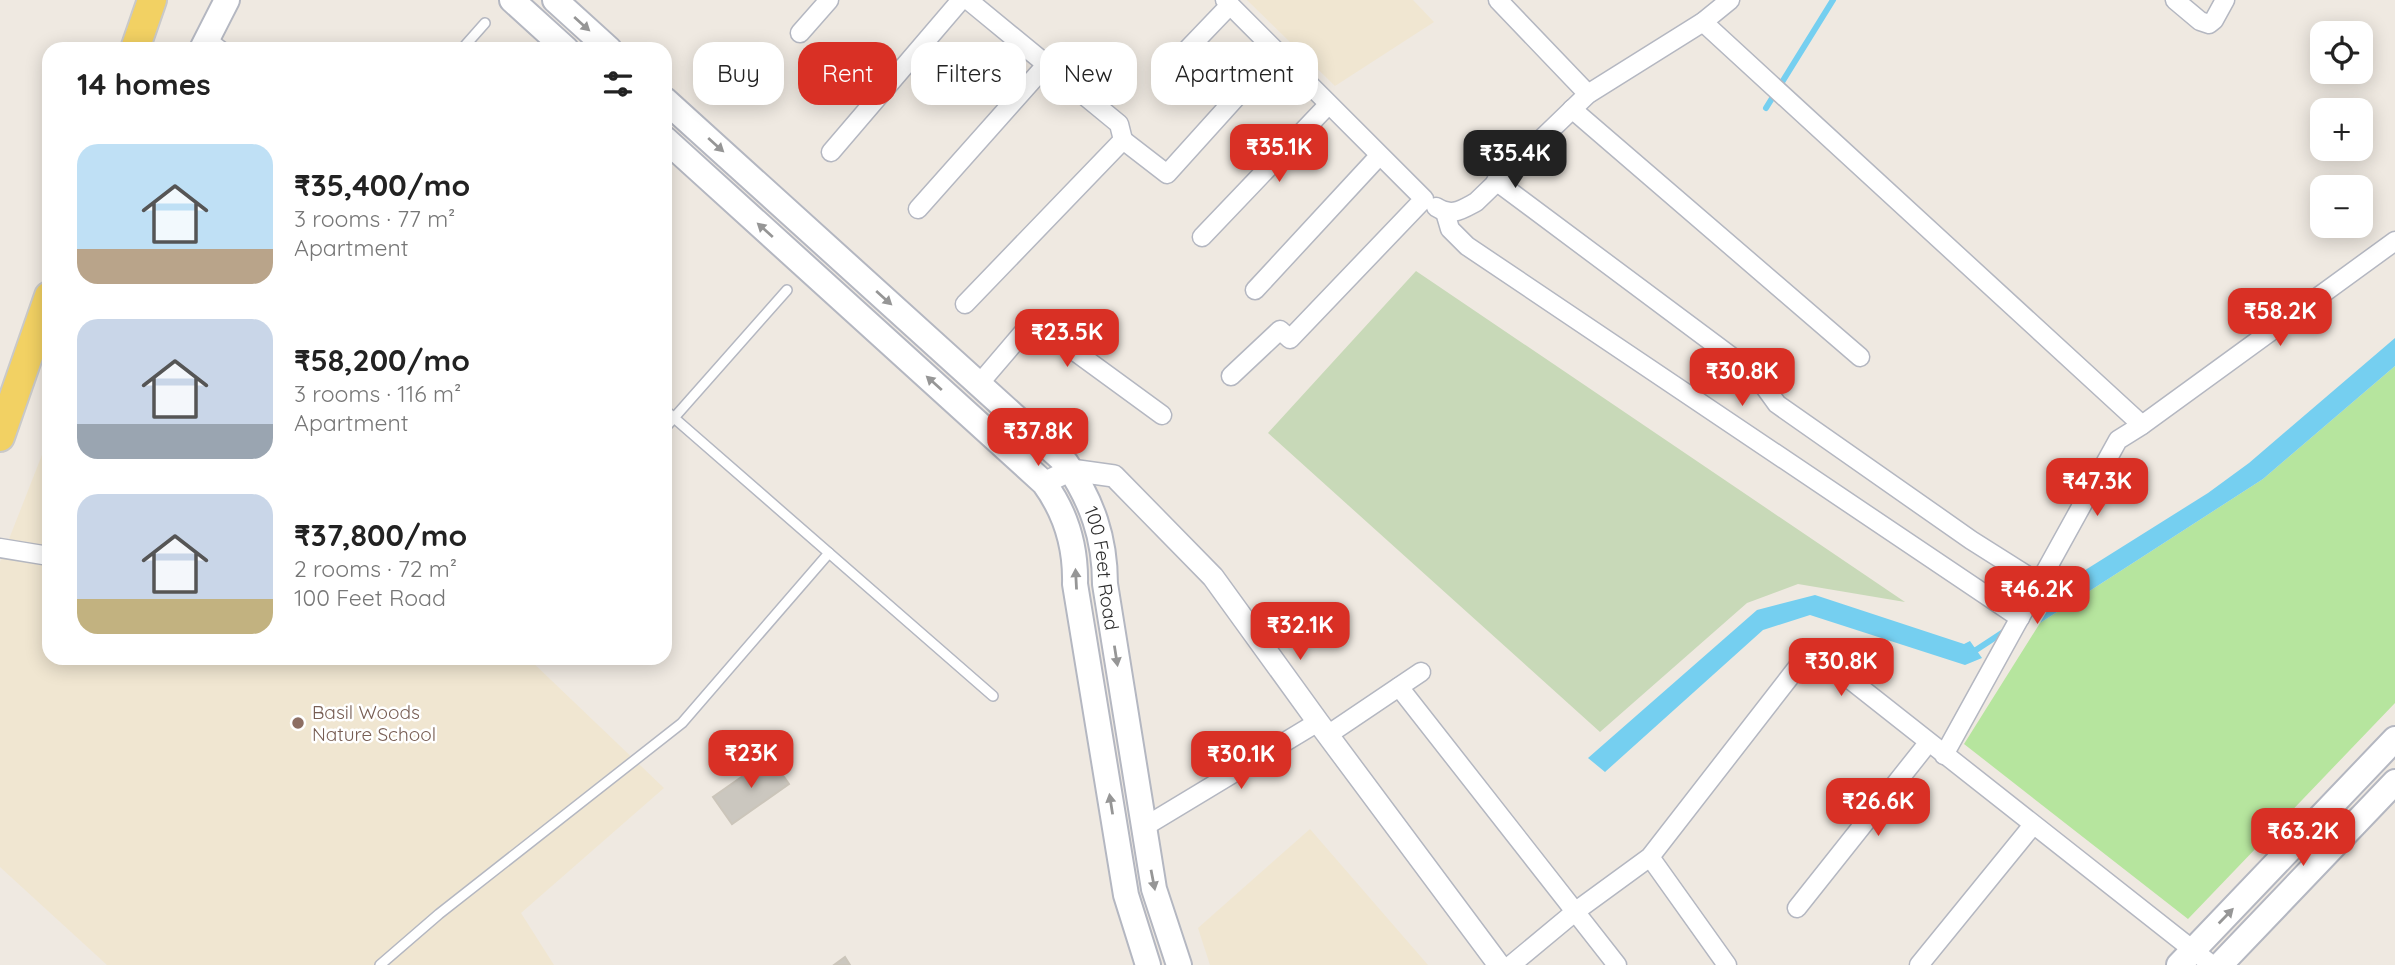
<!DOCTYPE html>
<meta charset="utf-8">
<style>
body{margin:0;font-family:Quicksand,sans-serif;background:#f6f6f6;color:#222;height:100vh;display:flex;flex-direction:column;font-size:26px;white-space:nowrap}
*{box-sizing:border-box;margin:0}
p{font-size:23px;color:#767676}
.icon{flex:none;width:38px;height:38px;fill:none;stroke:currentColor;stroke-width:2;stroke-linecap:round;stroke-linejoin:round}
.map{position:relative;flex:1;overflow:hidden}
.panel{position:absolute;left:42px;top:42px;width:630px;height:623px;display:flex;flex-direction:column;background:#fff;border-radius:21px;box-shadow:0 4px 18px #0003}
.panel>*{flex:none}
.hud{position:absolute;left:693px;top:42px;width:665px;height:63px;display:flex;gap:14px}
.fabs{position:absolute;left:2310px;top:21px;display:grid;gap:14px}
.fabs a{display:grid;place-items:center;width:63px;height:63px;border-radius:14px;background:#fff;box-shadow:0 4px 18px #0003;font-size:35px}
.price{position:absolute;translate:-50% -60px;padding:0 16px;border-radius:14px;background:#d93025;color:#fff;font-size:23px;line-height:46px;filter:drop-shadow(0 2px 4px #0008)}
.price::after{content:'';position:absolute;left:50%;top:42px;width:21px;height:16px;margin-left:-10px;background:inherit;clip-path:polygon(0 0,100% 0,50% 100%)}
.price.on{background:#222;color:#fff}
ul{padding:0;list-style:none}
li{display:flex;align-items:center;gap:21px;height:175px;padding:0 35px}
li span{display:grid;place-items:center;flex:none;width:196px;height:140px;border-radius:21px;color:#555}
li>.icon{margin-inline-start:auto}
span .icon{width:84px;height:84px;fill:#fffc;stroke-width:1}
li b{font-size:30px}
h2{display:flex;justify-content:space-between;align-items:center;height:84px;padding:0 35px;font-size:30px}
.pill{padding:0 24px;border-radius:21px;background:#fff;box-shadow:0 4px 18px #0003;font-size:24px;line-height:63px}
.pill.on{background:#d93025;color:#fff}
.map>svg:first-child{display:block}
</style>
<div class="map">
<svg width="2395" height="965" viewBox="0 0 2395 965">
<rect width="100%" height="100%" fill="#efe9e1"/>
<g fill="#f0e6d1">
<polygon points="1247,0 1413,0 1434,22 1335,86"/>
<polygon points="49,437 49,658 528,658 664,788 521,913 554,965 107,965 0,867 0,562"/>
<polygon points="1310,829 1428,965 1210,965 1198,928"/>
</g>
<polygon fill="#b6e59e" points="2395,366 2395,703 2188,919 1964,744 2040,623 2263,479"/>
<polygon fill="#c8d9b8" points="1416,271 1905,602 1798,584 1747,603 1600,732 1268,433"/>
<g fill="#75cff0">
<polygon points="2395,338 2395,366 2263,479 2040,623 2063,584 2208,493 2249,463"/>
<polygon points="1815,595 1964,644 1970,641 1982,658 1965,665 1810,615 1763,630 1605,772 1588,758 1757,610"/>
</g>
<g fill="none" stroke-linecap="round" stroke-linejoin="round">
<g stroke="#75cff0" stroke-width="6">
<polyline points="1766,108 1833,0"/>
<polyline points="2026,617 2061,594"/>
<polyline points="1970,651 1976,650 2008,629"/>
</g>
</g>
<g fill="#cbc7bf" stroke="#cbc5ba" stroke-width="2">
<polygon points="770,757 789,784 732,824 713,797"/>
<polygon points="845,957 850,965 834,965"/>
</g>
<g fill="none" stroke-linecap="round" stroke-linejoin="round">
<defs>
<g id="service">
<polyline points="210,37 226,49"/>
<polyline points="462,49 485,23"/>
<polyline points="665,410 993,696"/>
<polyline points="665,428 787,290"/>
<polyline points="380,965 439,914 682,723 829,553"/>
</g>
<g id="minor">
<polyline points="1225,0 1424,199 1290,339 1280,330 1231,376"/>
<polyline points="1498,0 1588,94"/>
<polyline points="2175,0 2200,21 2209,24 2214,20 2225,0"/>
<polyline points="1703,22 2142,425"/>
<polyline points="800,33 829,0"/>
<polyline points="1162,76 1230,5"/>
<polyline points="1572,109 1860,357"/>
<polyline points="1123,140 1167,174 1277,52"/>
<polyline points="831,152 961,0"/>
<polyline points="1496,181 1756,375 1777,404 1971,540 2039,583"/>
<path d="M1436,207c16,10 25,3 40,-5l112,-108 115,-72 27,-22"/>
<polyline points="918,209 1046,65"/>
<polyline points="1445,212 1450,229 1467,246 2020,618"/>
<polyline points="1202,237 1328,105"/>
<polyline points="1255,290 1379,156"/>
<polyline points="965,304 1123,140 1119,124 968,0"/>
<polyline points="979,384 1026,329 1036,327 1047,331 1162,415"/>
<polyline points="0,548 49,556"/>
<polyline points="1399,687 1617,965"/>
<polyline points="1329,734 1421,672"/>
<polyline points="1944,755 2118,440 2142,425 2395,241"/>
<polyline points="1144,827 1318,722"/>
<polyline points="1650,857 1727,965"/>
<polyline points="1797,908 1928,743"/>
<polyline points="1511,965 1576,911 1650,857 1803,660 1812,657 1824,659 2212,965"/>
<polyline points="1919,965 2033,825"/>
</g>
<polyline id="tertiary" points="1044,483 1071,470 1114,476 1213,577 1318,722 1499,965"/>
<g id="secondary">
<polyline points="512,0 566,49"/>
<polyline points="555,0 609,49"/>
<polyline points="202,49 227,0"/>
<path id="s1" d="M665,100l401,363c26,38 39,75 39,121l49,305 25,76"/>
<path d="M665,139l379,344c22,30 32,63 31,101l51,311 22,70"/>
<polyline points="2179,965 2395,739"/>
<polyline points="2220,965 2395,782"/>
</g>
<g id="primary">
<polyline points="135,49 152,0"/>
<polyline points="0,437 49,296"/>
</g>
</defs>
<use href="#service" stroke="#b4b7c1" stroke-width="12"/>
<use href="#minor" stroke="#b4b7c1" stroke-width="21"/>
<use href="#tertiary" stroke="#b4b7c1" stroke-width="24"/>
<use href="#secondary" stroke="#b4b7c1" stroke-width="28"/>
<use href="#primary" stroke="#c9c9c9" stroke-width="32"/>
<use href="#service" stroke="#fff" stroke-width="9"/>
<use href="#minor" stroke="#fff" stroke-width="18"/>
<use href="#tertiary" stroke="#fff" stroke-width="21"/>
<use href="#secondary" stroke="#fff" stroke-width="24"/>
<use href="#primary" stroke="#f2d163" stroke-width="28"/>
</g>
<defs><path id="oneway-solid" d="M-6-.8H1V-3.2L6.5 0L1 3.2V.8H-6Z" transform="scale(1.75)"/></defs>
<g fill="#969696">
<use href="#oneway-solid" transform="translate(582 24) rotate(42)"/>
<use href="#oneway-solid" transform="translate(716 145) rotate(42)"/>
<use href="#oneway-solid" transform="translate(765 230) rotate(-138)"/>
<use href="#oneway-solid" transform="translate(884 298) rotate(42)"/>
<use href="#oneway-solid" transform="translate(934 383) rotate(-138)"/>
<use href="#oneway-solid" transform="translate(1076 579) rotate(-93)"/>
<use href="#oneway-solid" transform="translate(1116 656) rotate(81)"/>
<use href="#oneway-solid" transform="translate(1111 804) rotate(-99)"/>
<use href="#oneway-solid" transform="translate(1153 880) rotate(79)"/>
<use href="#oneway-solid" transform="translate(2226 916) rotate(-46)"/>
</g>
<circle fill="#8d6e63" stroke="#fff" stroke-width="2.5" cx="298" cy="723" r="7"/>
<g text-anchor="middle" stroke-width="5" stroke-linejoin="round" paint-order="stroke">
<g font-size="19" fill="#2e2e2e" stroke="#fff">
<text dy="7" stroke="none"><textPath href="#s1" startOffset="654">100 Feet Road</textPath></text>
</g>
<g font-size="19" fill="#785e54" stroke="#fff" text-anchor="start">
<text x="312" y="719">Basil Woods<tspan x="312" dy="22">Nature School</tspan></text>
</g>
</g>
</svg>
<div class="fabs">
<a><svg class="icon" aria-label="locate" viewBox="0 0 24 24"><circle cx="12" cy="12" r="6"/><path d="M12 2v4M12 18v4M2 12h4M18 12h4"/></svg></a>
<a>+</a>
<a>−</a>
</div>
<b class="price" style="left:1279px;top:184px">₹35.1K</b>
<b class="price on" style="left:1515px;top:190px">₹35.4K</b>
<b class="price" style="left:2280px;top:348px">₹58.2K</b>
<b class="price" style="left:1067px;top:369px">₹23.5K</b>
<b class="price" style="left:1742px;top:408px">₹30.8K</b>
<b class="price" style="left:1038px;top:468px">₹37.8K</b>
<b class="price" style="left:2097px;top:518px">₹47.3K</b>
<b class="price" style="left:2037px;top:626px">₹46.2K</b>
<b class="price" style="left:1300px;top:662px">₹32.1K</b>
<b class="price" style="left:1841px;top:698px">₹30.8K</b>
<b class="price" style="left:751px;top:790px">₹23K</b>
<b class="price" style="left:1241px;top:791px">₹30.1K</b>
<b class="price" style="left:1878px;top:838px">₹26.6K</b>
<b class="price" style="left:2303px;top:868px">₹63.2K</b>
<div class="hud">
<a class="pill">Buy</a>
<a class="pill on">Rent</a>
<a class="pill">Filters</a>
<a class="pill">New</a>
<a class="pill">Apartment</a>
</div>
<section class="panel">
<h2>14 homes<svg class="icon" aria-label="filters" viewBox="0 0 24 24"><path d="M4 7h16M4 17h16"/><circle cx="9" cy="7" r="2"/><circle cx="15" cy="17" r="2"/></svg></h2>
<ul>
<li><span style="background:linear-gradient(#bfe0f5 75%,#b9a48a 0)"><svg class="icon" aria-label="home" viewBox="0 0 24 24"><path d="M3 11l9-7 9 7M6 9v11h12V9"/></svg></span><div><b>₹35,400/mo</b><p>3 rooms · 77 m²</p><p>Apartment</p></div></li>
<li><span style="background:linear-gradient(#c9d6e8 75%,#9aa5b1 0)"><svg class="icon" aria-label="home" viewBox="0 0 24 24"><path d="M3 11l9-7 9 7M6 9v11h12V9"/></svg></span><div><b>₹58,200/mo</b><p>3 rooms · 116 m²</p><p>Apartment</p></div></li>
<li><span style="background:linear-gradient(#c9d6e8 75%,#c2b280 0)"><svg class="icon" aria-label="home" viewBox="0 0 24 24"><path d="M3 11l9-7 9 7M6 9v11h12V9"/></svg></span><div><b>₹37,800/mo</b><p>2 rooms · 72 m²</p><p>100 Feet Road</p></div></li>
</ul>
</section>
</div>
